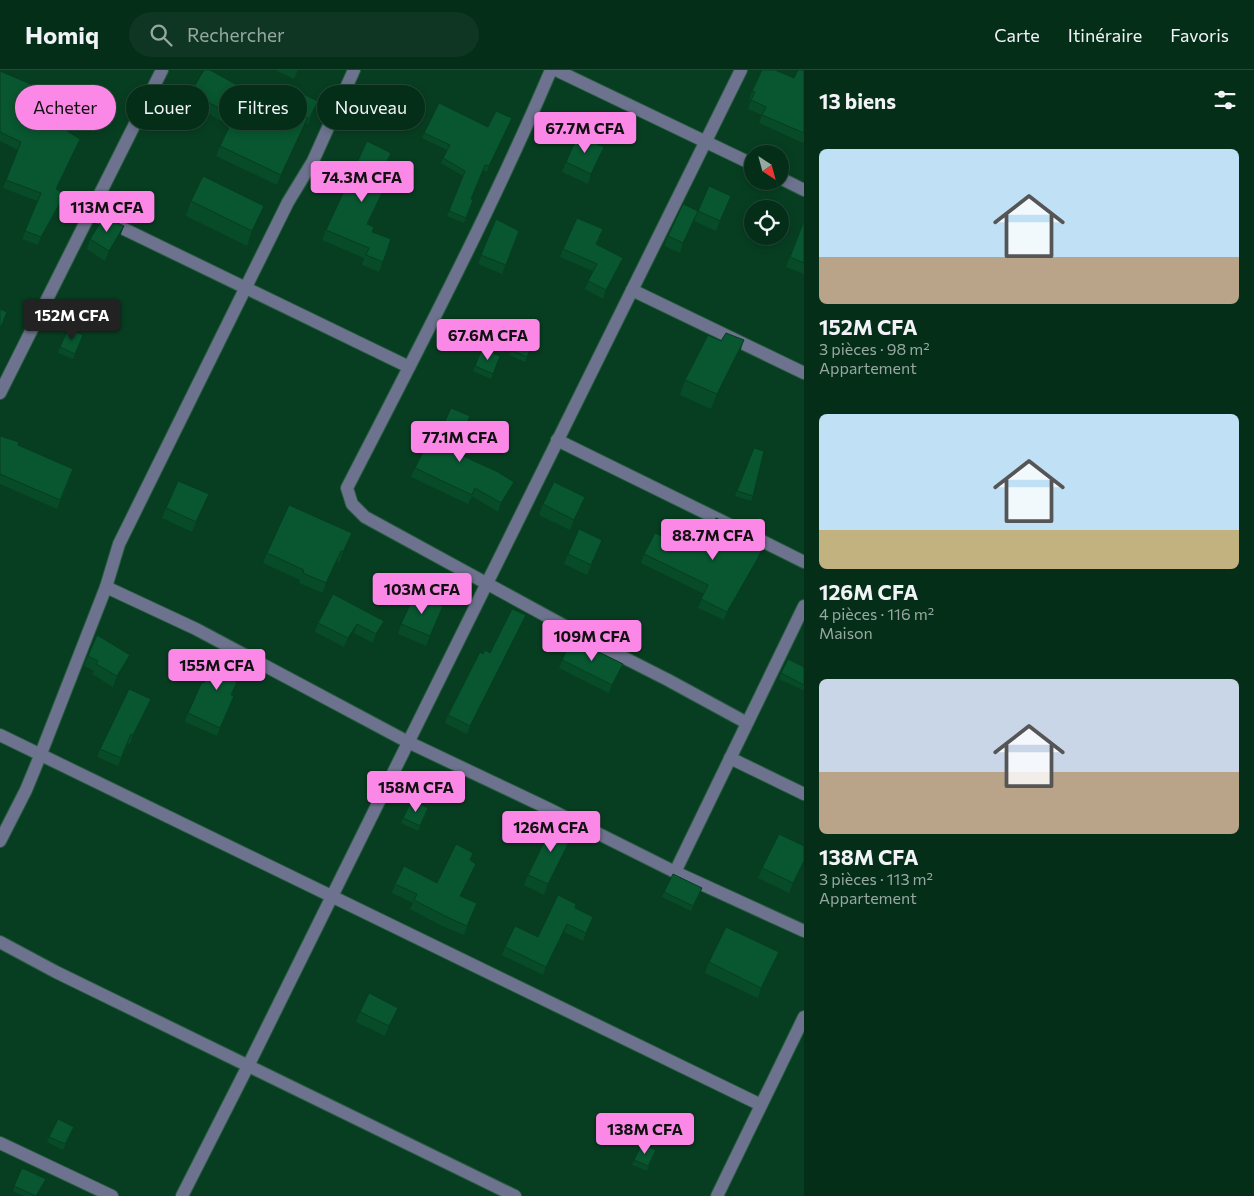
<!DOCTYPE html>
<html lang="fr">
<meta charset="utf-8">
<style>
body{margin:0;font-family:Commissioner,sans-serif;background:#0e3622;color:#f1f3f6;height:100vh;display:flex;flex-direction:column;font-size:19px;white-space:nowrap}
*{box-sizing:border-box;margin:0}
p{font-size:16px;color:#97a8a2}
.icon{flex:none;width:28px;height:28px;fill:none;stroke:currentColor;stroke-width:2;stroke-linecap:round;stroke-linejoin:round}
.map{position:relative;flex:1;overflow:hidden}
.sheet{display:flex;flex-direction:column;background:#052e19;width:450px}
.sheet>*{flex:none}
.banner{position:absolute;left:15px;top:15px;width:475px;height:45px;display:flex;gap:10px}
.needle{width:32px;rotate:144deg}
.fabs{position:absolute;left:744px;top:75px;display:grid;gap:10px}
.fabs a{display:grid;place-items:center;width:45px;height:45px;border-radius:50%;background:#052e19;box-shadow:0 2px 8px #0003,0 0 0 1px #264a38;font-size:25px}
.price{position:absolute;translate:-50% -42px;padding:0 11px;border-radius:5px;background:#fb87e6;color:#111;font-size:16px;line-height:32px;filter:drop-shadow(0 1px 2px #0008)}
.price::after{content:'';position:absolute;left:50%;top:30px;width:15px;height:11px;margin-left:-8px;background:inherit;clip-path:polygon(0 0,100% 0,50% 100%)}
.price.current{background:#222;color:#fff}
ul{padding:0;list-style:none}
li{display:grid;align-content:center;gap:10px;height:265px;padding:0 15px}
li span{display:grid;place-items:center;height:155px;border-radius:8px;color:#555}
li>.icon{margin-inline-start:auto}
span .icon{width:90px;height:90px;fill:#fffc;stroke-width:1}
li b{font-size:21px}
h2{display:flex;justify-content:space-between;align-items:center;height:60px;padding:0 15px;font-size:21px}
.chip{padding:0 18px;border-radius:22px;background:#052e19;box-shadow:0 2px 8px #0003,0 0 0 1px #264a38;font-size:18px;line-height:45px}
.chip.current{background:#fb87e6;color:#111}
header{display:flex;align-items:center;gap:30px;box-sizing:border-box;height:70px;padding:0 25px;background:#052e19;border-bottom:1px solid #264a38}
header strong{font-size:24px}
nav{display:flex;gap:28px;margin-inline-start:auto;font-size:18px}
.search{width:350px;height:45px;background:#0e3622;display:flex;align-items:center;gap:12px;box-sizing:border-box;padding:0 18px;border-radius:28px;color:#97a8a2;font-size:19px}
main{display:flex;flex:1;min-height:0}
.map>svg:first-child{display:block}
</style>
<header>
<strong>Homiq</strong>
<div class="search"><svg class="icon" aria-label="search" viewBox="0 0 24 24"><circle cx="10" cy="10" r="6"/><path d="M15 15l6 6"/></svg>Rechercher</div>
<nav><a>Carte</a><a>Itinéraire</a><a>Favoris</a></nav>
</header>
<main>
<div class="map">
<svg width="804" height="1126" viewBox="0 0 804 1126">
<rect width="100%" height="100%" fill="#073e21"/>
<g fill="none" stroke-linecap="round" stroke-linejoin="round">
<defs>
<g id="minor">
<path d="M551,0c-61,143 -133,280 -204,418l5,16 13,13 240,131 63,32 79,43"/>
<polyline points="556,0 752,94"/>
<polyline points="780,108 804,120"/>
<polyline points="91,143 409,297"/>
<polyline points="632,220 804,303"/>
<polyline points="0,323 162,0"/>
<polyline points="557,370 730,455"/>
<polyline points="750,465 804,492"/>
<polyline points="106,517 196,559 408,672 547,738 675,802 804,861"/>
<polyline points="0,665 761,1035"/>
<polyline points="730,688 804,724"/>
<polyline points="0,771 26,720 40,686 106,517 119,474 288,132 313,91 354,0"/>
<polyline points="675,802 804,536"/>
<polyline points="0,872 56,902 515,1126"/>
<polyline points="0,1073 112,1126"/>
<polyline points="182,1126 248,996 741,0"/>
<polyline points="717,1126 804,947"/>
</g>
</defs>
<use href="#minor" stroke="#295d41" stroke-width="14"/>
<use href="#minor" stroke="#6d738e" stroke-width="12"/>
</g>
<g fill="#074b29">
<polygon points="275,0 298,0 294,9"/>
<polygon points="804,0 804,71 803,73 759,53 762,45 748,39 751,30 749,30 752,21 794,8"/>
<polygon points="0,1 39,27 33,40 80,69 77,77 56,120 65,124 62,132 38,175 22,169 37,131 3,118 18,80 0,71"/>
<polygon points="246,20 296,41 318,31 308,54 305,53 277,115 216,86 220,76 230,56 188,32 191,22"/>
<polygon points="512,48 487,102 483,100 471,129 473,130 464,153 447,146 463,106 441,93 447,80 422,68 424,63 488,57"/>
<polygon points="604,77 600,88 588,114 562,102 566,92"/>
<polygon points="391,83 388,93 376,118 383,121 379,131 368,155 372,162 391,169 379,202 362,195 364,188 322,170 326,160"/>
<polygon points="731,126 728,136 716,161 694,151 680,183 664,176 668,166 698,141"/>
<polygon points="191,131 264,136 259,151 247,176 186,146"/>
<polygon points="496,149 519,161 502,204 478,194"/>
<polygon points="804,151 804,204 786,197"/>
<polygon points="124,156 120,166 105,191 87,179 90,169"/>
<polygon points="600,168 597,174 623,188 620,196 603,229 585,219 593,201 560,187 563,179"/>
<polygon points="83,265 73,289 58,283 60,277"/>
<polygon points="535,268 525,292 509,285 511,280"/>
<polygon points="721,271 739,285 711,339 680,325 685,310"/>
<polygon points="482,279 500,286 491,309 473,301"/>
<polygon points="470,346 454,382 514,412 511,421 498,442 472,426 468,434 411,407 415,398 436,371"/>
<polygon points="0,366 18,375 70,408 57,439 0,414"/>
<polygon points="754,378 753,426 751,431 735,426"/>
<polygon points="543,434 582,437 570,460 539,445"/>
<polygon points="205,435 192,462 162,448 166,438"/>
<polygon points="765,472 755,497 724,550 698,538 704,524 641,493 644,484 693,480 703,478"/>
<polygon points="348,473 339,492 337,491 323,523 299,513 300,510 263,493 267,483"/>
<polygon points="598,480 587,505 564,494 568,484"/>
<polygon points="333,524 380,560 373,573 354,563 344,577 315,562 318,553"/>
<polygon points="439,547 426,576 398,564 401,554"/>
<polygon points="523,554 467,664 445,653 448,645 483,584 490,583"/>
<polygon points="88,586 126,595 113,617 92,604 94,601 84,596"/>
<polygon points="562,590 620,602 609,623 559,598"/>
<polygon points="804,597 804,619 803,620 779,609 781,603"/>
<polygon points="239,599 234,611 231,634 217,666 185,652 188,643 204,613"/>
<polygon points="151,629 148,638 130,674 128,673 118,696 97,687 100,679"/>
<polygon points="427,743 418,761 401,753 403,748"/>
<polygon points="570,772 544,825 524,815 528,805"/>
<polygon points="804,776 804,794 789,823 758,808 762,798"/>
<polygon points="470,791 473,803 461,826 473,842 464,865 442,856 410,839 413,833 392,823 395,814 437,813"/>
<polygon points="664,822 700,823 691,841 662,827"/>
<polygon points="575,838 593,847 590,855 583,871 564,862 543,905 502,885 505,877 538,867"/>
<polygon points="709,892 776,892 758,928 705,903"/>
<polygon points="398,938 394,948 385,966 356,952 360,942"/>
<polygon points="72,1062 63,1080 47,1072 49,1067"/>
<polygon points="654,1085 647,1101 632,1095 634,1090"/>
<polygon points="22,1098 46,1109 44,1114 37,1126 24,1126 13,1121"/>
</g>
<g fill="#063d22">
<polygon points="308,47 304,57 277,115 281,105"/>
<polygon points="512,48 510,53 487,102 489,96"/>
<polygon points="80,69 77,77 53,127 56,119"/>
<polygon points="604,77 600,88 588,114 591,104"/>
<polygon points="391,83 388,93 371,128 374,117"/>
<polygon points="383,121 379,131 364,164 367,154"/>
<polygon points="65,124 62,132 38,175 41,167"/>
<polygon points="731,126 728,136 716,161 720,151"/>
<polygon points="264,136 259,151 247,176 252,161"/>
<polygon points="698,141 694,151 680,183 683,173"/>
<polygon points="124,156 120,166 105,191 109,181"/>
<polygon points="623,188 620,196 603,229 606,220"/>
<polygon points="744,270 739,285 711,339 717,324"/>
<polygon points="514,412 511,421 498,442 501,433"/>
<polygon points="209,424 205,435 192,462 196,452"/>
<polygon points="585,427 582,437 570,460 574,450"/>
<polygon points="352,463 348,473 339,492 343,482"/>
<polygon points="765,472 755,497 724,550 727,542"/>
<polygon points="341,481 337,491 323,523 326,513"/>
<polygon points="443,536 439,547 426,576 430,566"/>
<polygon points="526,545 523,554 467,664 470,656"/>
<polygon points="384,551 380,560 373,573 376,564"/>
<polygon points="357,554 354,563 344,577 348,568"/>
<polygon points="130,585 126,595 113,617 117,606"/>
<polygon points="623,594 620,602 609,623 612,615"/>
<polygon points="234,626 231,634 217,666 220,658"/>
<polygon points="151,629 148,638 130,674 133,665"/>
<polygon points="574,762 570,772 544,825 548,814"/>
<polygon points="804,791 804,794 789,823 793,813"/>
<polygon points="476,794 473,803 457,835 460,826"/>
<polygon points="593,847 590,855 583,871 586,863"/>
<polygon points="567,854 564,862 543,905 546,897"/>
<polygon points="779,882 776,892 758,928 761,918"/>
<polygon points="398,938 394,948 385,966 389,956"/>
<polygon points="46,1109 44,1114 37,1126 36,1126"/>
</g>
<g fill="#085730" stroke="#063d22">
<polygon points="204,0 210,0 246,20 248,17 308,47 281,105 220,76 234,47 191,22"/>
<polygon points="762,0 775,0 794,8 798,0 804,0 804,63 762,45 766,37 751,30 755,22 752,21"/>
<polygon points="0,1 42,19 33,40 80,69 56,119 65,124 41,167 25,161 41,123 6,110 21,72 0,62"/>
<polygon points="303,24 318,31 309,49 296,41"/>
<polygon points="439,33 488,57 496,41 512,48 489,96 485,95 471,129 473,130 466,148 449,141 465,101 443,88 450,75 424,63"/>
<polygon points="578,65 604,77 591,104 566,92"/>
<polygon points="367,71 391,83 374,117 383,121 367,154 374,157 372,162 391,169 383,192 366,185 369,178 326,160"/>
<polygon points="203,106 264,136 252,161 191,131"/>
<polygon points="709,116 731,126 720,151 698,141"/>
<polygon points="683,134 698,141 683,173 668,166"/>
<polygon points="104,147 124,156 109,181 90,169"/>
<polygon points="577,148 603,159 596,174 623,188 606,220 588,211 597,194 563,179"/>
<polygon points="496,149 519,161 506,195 481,185"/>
<polygon points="804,151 804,193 790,187"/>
<polygon points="0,239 7,242 0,259"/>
<polygon points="68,259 83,265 75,284 60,277"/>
<polygon points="519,261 535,268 527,287 511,280"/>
<polygon points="726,263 744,270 717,324 685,310 708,265 721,271"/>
<polygon points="482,279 500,286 493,304 475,296"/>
<polygon points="451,338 470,346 454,382 498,402 514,412 501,433 475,418 472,425 415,398 430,368 436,371"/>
<polygon points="0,366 19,372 18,375 73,399 60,430 0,404"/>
<polygon points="754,378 764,381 753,426 737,421"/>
<polygon points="178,411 209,424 196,452 166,438"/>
<polygon points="554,412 585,427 574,450 543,434"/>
<polygon points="289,435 352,463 343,482 341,481 326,513 303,503 304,500 267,483"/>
<polygon points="716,448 765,472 758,488 727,542 701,529 708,515 644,484 655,463 693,480 695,475 703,478"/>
<polygon points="579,459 602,470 591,495 568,484"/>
<polygon points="333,524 384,551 376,564 357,554 348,568 318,553"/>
<polygon points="415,524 443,536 430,566 401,554"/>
<polygon points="512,539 526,545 470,656 448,645 480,582 483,584 485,580 490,583"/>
<polygon points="97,565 130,585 117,606 96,594 98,591 88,586"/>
<polygon points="572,569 623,594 612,615 562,590"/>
<polygon points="218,581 242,591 233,610 237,612 231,625 234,626 220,658 188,643 202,612 204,613"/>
<polygon points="788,589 804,597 804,615 781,603"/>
<polygon points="129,619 151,629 133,665 131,664 121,688 100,679"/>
<polygon points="412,730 428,738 420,756 403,748"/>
<polygon points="554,752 574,762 548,814 528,805"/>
<polygon points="779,764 804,776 804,791 793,813 762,798"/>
<polygon points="456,774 473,783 470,790 476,794 460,826 477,833 467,856 445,846 414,830 417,824 395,814 404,796 437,813"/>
<polygon points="673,804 702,818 693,836 664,822"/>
<polygon points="558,825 576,834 575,838 593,847 586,863 567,854 546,897 505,877 515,856 538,867"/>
<polygon points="726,857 779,882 761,918 709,892"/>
<polygon points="369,923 398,938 389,956 360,942"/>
<polygon points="58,1049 74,1057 65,1074 49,1067"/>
<polygon points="642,1074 656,1080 648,1096 634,1090"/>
<polygon points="22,1098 46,1109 36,1126 14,1116"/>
</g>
</svg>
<div class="fabs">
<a><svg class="needle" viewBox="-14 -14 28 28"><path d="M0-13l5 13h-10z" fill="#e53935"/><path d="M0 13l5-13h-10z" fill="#97a8a2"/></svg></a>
<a><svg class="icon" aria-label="locate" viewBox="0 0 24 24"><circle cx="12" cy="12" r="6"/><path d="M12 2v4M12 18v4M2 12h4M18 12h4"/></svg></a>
</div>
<b class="price" style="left:585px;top:84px">67.7M CFA</b>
<b class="price" style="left:362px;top:133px">74.3M CFA</b>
<b class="price" style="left:107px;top:163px">113M CFA</b>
<b class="price current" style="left:72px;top:271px">152M CFA</b>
<b class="price" style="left:488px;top:291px">67.6M CFA</b>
<b class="price" style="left:460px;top:393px">77.1M CFA</b>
<b class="price" style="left:713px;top:491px">88.7M CFA</b>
<b class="price" style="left:422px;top:545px">103M CFA</b>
<b class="price" style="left:592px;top:592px">109M CFA</b>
<b class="price" style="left:217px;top:621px">155M CFA</b>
<b class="price" style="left:416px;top:743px">158M CFA</b>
<b class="price" style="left:551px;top:783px">126M CFA</b>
<b class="price" style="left:645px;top:1085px">138M CFA</b>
<div class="banner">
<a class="chip current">Acheter</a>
<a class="chip">Louer</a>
<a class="chip">Filtres</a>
<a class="chip">Nouveau</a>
</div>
</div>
<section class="sheet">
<h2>13 biens<svg class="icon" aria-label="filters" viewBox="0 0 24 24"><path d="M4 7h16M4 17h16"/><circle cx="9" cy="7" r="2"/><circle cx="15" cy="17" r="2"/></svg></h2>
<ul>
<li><span style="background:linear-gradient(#bfe0f5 70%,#b9a48a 0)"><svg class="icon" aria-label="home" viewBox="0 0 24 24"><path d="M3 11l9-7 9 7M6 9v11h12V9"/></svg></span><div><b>152M CFA</b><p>3 pièces · 98 m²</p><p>Appartement</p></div></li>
<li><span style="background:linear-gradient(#bfe0f5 75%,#c2b280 0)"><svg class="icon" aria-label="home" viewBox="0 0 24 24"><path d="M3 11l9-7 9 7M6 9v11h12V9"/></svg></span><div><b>126M CFA</b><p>4 pièces · 116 m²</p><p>Maison</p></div></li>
<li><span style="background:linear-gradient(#c9d6e8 60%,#b9a48a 0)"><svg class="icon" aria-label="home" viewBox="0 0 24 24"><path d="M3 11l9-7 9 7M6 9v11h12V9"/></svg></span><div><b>138M CFA</b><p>3 pièces · 113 m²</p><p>Appartement</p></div></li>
</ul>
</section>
</main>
